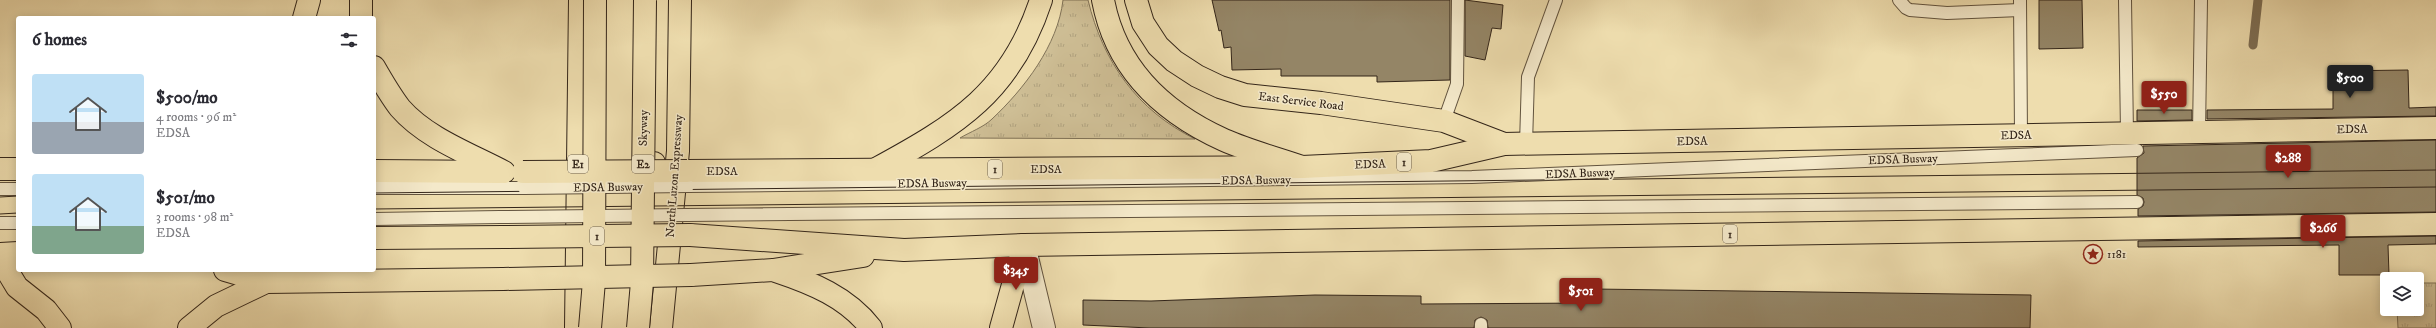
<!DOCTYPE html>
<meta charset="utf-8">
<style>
body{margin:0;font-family:"IM FELL DW Pica",serif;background:#f7f7f7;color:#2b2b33;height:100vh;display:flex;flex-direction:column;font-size:15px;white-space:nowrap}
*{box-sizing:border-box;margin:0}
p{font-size:13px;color:#7c7c81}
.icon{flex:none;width:22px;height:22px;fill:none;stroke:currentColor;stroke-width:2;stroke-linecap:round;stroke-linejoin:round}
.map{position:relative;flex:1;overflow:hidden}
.panel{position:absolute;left:16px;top:16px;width:360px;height:256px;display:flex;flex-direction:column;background:#fff;border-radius:4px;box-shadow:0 2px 10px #0003}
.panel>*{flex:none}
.buttons{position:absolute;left:2380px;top:272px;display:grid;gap:8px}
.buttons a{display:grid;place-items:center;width:44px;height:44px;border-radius:4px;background:#fff;box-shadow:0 2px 10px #0003;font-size:20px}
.price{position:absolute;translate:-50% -34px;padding:0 9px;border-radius:4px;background:#8f2418;color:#fff;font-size:13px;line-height:26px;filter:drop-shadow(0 1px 2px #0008)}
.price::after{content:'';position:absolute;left:50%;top:24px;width:12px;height:9px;margin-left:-6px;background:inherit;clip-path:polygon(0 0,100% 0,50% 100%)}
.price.active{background:#222;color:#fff}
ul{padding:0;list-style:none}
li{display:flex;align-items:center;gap:12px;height:100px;padding:0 16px}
li span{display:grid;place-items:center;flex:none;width:112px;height:80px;border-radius:4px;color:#555}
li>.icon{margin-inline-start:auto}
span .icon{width:48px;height:48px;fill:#fffc;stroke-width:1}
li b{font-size:17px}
h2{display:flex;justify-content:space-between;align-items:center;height:48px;padding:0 16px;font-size:17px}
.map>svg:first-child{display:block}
</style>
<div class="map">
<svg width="2436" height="328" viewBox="0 0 2436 328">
<defs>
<pattern id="grass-tufts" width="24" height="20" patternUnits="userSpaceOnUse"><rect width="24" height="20" fill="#cebe95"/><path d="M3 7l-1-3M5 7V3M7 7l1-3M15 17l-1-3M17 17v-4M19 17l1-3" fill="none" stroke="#b1a380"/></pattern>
</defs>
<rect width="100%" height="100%" fill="#eeddae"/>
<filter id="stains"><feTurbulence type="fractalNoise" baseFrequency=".005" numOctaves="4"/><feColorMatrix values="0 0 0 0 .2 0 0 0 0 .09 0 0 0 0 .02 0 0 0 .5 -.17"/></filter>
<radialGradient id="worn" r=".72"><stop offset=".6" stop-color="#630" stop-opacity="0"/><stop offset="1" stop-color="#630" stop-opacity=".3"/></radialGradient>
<g fill="url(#grass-tufts)" stroke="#807257">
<path d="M1063,0h25c15,62 49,110 107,139l-235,-1c10,-6 24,-11 32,-19 32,-30 66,-74 71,-119z"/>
<polygon points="2417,283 2436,283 2436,328 2398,328 2397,309 2417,309"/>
</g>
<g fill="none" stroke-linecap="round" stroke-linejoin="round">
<polyline stroke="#7d6e54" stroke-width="9" points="2253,45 2258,0"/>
</g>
<g fill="#948566" stroke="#332519">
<polygon points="1212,0 1450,0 1450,80 1377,82 1377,76 1281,76 1281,69 1232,70 1231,47 1224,48 1221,30 1219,31"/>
<polygon points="1465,0 1503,5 1501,29 1492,28 1485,60 1465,56"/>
<polygon points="2039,0 2082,0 2083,48 2039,49"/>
<polygon points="2408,70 2409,108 2436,107 2436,116 2207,119 2207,110 2333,109 2333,71"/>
<polygon points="2137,110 2192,110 2192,120 2137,121"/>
<polygon points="2436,140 2436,212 2138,216 2138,209 2143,206 2144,202 2143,198 2137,195 2137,158 2144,153 2143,146"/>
<polygon points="2436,236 2436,244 2388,245 2389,275 2339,275 2339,245 2138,247 2138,241"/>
<polygon points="1594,289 2031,295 2030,328 1488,328 1487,320 1481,317 1475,320 1474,328 1150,328 1083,325 1083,300 1151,301 1315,295 1421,296 1421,304 1594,303"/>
</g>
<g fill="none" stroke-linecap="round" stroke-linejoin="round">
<defs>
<g id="service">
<polyline points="1899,0 1906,8 1910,10 1947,13 2020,10"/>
<polyline points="2020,0 2021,135"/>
<polyline points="2125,0 2127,133"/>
<polyline points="1444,121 1457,84 1458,0"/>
<polyline points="2199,132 2201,0"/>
<polyline points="1526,144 1528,77 1556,0"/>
<polyline points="688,186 1472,177 2137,150"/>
<polyline points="374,188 524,188"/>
<polyline points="0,189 18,189"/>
<polyline points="686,215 2137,202"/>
<polyline points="374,219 500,217"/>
<polyline points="0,223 18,223"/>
<polyline points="1481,328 1481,324"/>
</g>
<polyline id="minor" points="1024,245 1044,328"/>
<polyline id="primary" points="1136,0 1143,23 1158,46 1174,61 1197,76 1220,87 1245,95 1321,103 1444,121 1504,144"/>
<g id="trunk">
<polyline points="361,0 361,18"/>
<polyline points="304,18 309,0"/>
<path d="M374,67c8,14 16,28 26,41 26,30 70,46 104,64"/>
<polyline points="654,163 660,234"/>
<polyline points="0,169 18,169"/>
<path d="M876,169c81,-44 135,-77 165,-169"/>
<polyline points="374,171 500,172"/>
<polyline points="687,171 1302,167 1431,161 1504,144 2436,128"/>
<polyline points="690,235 904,250 1024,245 2436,224"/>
<polyline points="374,238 504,237"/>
<polyline points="0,254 18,253"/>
<polyline points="0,259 17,287 46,310 60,328"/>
<polyline points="225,270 266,282 503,279"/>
<path d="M776,271c36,12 71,26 95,57"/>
<polyline points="691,275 773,270 863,256"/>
<polyline points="189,328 216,306 266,282"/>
<polyline points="576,328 580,0"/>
<polyline points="661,328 678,151 680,0"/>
<polyline points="1001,328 1024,245"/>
</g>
<path id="motorway" d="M1103,0c13,69 59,112 121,140 25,11 52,18 78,27"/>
</defs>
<use href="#service" stroke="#62533e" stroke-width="14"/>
<use href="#minor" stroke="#62533e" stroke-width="24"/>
<use href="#primary" stroke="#332519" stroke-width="24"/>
<use href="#trunk" stroke="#332519" stroke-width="24"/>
<use href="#motorway" stroke="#332519" stroke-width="24"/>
<use href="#service" stroke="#f4e9ca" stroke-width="12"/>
<use href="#minor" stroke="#f4e9ca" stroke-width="22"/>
<use href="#primary" stroke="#eeddae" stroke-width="22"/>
<use href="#trunk" stroke="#eeddae" stroke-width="22"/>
<use href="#motorway" stroke="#eeddae" stroke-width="22"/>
<g stroke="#332519" stroke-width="1">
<polyline points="374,193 2436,170"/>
<polyline points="0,197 18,196"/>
<polyline points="374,209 2436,187"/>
<polyline points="0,214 18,213"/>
</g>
<defs>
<g id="service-bridge">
<polyline points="524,188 688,186"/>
<polyline points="500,217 686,215"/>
</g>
<g id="trunk-bridge">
<polyline points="523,172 687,171"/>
<polyline points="504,237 690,235"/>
<polyline points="503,279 691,275"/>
</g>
<g id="motorway-bridge">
<polyline points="590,328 594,281 595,0"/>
<polyline points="638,328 642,282 645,0"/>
</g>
</defs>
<use href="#service-bridge" stroke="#62533e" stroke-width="14" stroke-linecap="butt"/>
<use href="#trunk-bridge" stroke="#332519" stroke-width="24" stroke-linecap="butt"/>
<use href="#motorway-bridge" stroke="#332519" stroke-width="24" stroke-linecap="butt"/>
<use href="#service-bridge" stroke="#f4e9ca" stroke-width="12"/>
<use href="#trunk-bridge" stroke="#eeddae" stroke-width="22"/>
<use href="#motorway-bridge" stroke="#eeddae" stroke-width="22"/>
</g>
<defs>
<symbol id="sight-ring" viewBox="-11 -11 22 22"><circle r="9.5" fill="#f4e9ca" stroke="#8f2418" stroke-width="1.5"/><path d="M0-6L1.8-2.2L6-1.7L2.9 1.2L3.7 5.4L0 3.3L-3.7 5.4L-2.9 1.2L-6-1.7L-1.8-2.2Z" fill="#8f2418"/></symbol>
</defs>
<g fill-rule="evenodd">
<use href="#sight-ring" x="2082" y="243" width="22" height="22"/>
</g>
<g text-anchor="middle" stroke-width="3" stroke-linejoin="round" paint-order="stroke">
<g fill="#f4e9ca" stroke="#6d604e" stroke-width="1">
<rect x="1397" y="153" width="14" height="18" rx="3"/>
<rect x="568" y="155" width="20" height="18" rx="3"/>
<rect x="632" y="155" width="22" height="18" rx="3"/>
<rect x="988" y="160" width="14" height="18" rx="3"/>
<rect x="1723" y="225" width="14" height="18" rx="3"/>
<rect x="590" y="227" width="14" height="18" rx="3"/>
</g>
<g font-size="11" font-weight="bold" fill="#332519">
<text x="1404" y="166">1</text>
<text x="578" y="168">E1</text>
<text x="643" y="168">E2</text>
<text x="995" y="173">1</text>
<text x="1730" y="238">1</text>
<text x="597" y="240">1</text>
</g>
<g font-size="12" fill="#332519" stroke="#f4e9ca">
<text transform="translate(1301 101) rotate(7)" y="4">East Service Road</text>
<text transform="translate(643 128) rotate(-89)" y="4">Skyway</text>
<text transform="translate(2352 129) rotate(-1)" y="4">EDSA</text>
<text transform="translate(2016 135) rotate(-1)" y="4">EDSA</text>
<text transform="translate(1692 141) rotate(-1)" y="4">EDSA</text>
<text transform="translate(1903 159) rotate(-2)" y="4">EDSA Busway</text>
<text transform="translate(1370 164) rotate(-2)" y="4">EDSA</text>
<text x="1046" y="173">EDSA</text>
<text x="722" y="175">EDSA</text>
<text transform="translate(1580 173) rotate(-2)" y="4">EDSA Busway</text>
<text transform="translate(674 176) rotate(-86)" y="4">North Luzon Expressway</text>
<text transform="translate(1256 180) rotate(-1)" y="4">EDSA Busway</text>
<text transform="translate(932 183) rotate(-1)" y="4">EDSA Busway</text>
<text transform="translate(608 187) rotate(-1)" y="4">EDSA Busway</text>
</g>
<g font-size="12" fill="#332519" stroke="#f4e9ca" text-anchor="start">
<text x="2107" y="258">1181</text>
</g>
</g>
<rect width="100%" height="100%" filter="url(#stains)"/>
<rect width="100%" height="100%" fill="url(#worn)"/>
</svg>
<div class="buttons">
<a><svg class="icon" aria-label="layers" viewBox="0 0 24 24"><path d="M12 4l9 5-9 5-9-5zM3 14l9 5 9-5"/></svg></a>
</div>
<b class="price active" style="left:2350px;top:99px">$500</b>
<b class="price" style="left:2164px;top:115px">$550</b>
<b class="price" style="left:2288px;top:179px">$288</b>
<b class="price" style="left:2323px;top:249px">$266</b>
<b class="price" style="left:1016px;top:291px">$345</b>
<b class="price" style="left:1581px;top:312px">$501</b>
<section class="panel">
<h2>6 homes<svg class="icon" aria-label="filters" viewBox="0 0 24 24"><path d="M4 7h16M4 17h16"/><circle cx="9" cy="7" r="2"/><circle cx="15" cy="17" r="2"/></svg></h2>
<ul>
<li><span style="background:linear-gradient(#bfe0f5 60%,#9aa5b1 0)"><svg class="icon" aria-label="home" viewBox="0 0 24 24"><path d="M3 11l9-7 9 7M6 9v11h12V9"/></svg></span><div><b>$500/mo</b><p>4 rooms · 96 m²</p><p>EDSA</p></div></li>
<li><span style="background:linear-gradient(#bfe0f5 65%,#7fa58c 0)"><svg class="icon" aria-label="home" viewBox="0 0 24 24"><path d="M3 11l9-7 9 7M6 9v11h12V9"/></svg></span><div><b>$501/mo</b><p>3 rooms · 98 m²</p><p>EDSA</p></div></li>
</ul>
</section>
</div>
